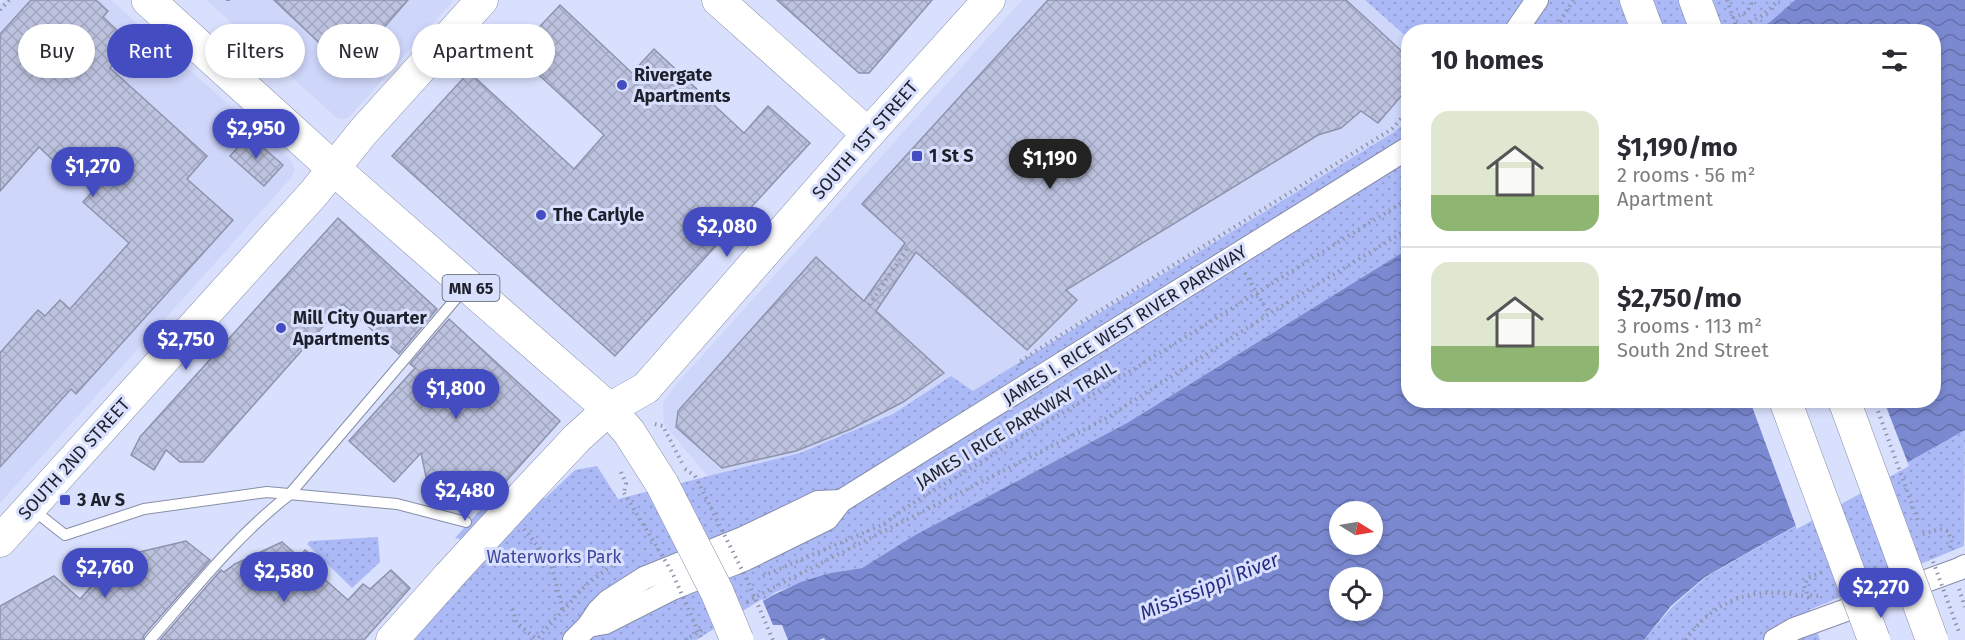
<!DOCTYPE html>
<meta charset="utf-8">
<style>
body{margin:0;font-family:"Fira Sans",sans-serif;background:#f7f7f7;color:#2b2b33;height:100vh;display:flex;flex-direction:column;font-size:22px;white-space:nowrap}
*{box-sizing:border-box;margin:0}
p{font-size:20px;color:#7c7c81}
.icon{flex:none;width:33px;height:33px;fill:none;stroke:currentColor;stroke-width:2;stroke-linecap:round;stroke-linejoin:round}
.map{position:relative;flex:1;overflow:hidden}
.sheet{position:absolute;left:1401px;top:24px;width:540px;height:384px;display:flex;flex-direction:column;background:#fff;border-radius:24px;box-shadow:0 3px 9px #0003}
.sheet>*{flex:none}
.guide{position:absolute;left:18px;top:24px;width:570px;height:54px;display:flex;gap:12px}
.needle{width:39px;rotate:101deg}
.controls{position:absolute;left:1329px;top:501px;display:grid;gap:12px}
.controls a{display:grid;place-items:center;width:54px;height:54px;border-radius:50%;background:#fff;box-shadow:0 3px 9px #0003;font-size:30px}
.price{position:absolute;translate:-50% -51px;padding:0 14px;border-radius:21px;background:#444cc1;color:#fff;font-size:20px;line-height:39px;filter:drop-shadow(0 2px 3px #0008)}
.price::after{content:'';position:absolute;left:50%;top:36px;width:18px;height:14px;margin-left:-9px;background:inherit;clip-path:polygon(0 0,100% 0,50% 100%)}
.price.current{background:#222;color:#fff}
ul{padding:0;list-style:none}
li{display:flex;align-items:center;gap:18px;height:150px;padding:0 30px}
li+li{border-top:2px solid #e1e1e2}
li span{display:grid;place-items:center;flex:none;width:168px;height:120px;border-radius:18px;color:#555}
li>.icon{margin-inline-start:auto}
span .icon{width:72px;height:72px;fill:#fffc;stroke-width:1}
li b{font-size:26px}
h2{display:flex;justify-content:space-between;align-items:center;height:72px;padding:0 30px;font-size:26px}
.chip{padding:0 21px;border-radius:27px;background:#fff;box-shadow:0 3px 9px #0003;font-size:21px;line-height:54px}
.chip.current{background:#444cc1;color:#fff}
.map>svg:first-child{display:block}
</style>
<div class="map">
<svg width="1965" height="640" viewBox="0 0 1965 640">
<defs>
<pattern id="park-dots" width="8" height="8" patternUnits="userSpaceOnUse" patternTransform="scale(1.5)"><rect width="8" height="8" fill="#abb9f7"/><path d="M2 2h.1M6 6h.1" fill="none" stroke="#939fd4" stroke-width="1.8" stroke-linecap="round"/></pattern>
<pattern id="water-waves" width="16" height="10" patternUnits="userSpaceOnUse" patternTransform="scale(1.5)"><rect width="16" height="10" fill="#7b89d1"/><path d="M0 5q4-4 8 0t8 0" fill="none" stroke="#6470aa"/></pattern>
<pattern id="building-cross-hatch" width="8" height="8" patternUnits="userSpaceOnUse" patternTransform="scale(1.5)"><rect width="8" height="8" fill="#bdc3df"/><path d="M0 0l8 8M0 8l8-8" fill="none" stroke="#a2a7c0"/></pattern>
</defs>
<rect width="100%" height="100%" fill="#d9e0fd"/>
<g fill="#ced6fa">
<polygon points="4,0 111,0 290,159 295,169 291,178 0,503 0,4"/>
<polygon points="206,0 454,0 349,117 344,119 337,118"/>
<polygon points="1022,0 1365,0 1408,38 1408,120 1394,132 973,392 951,376 893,414 800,453 708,477 664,424 663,404 674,387"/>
</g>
<g fill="url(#park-dots)">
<polygon points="1365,0 1795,0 1770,22 1755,31 1408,32 1408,38"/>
<polygon points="1408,120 1408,249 1127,423 915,535 862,568 830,573 776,592 699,640 410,640 494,546 455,538 491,498 545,498 575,470 597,466 618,499 800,453 893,414 951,376 973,391 1394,132"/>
<polygon points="1965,430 1964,546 1809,610 1820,640 1644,640 1672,607 1706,577"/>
<polygon points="378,537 380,562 352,588 307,544 310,541"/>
</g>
<path fill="url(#water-waves)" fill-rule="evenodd" d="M1795,0h170v430l-260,147 -34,29 -27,34h-819l-1,-2 -5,2h-120l72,-44 30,-14 29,-9 32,-5 53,-33 212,-112 281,-174v151h526v-368l-179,-1 15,-9zM1340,512h32v32h-32zM1340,578h32v32h-32z"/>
<g fill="#d9e0fd">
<polygon points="1750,401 1884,401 1909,466 1797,529"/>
<polygon points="762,599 773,625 782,625 788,640 696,640"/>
</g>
<g fill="url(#building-cross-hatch)" stroke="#8d93ad" stroke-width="1.5">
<polygon points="31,0 96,0 108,11 103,17 132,44 110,68 207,156 187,179 233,220 76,394 71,389 0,467 0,353 38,310 45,316 60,300 70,309 129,243 83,202 108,175 78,148 60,167 39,147 0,191 0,34"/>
<polygon points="274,0 408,0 352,64 336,50 332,55"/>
<polygon points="777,0 932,0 869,73 859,73"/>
<polygon points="1048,0 1346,0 1408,57 1408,88 1378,123 1361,111 1341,128 1318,135 1066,290 1077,300 1027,350 916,252 876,311 944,373 903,402 851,429 796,451 722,468 676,427 678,411 816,257 864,301 905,243 862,204"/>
<polygon points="560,5 632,73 654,49 744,133 768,106 810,143 615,356 392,156 469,72 574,169 604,135 515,53"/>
<polygon points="249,135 283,165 264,186 230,156"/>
<polygon points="338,218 437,309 399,354 343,304 203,462 180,462 166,450 154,470 131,455 140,437"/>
<polygon points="449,319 560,421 491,498 429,491 421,453 394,482 349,441 415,368 410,364"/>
<polygon points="186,541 210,560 144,635 143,640 0,640 0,606 54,576 80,599 118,557"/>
<polygon points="282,542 299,557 305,550 318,561 312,568 348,600 363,584 370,589 391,570 410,588 364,640 160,640 221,570 224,572 235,564"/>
</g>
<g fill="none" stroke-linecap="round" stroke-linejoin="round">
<defs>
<g id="lane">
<polyline points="32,509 65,535 144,509 267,492 397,504 466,522"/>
<path d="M150,640c44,-50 86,-104 139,-145l176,-207"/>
</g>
<g id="street">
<polyline points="1515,32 1537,0"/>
<polyline points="588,626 605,623 672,589 746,559 827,519 841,501 1408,148"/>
<polyline points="574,640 588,626 598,611 608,601 644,578 743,538 818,502 841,501"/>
<polyline points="1775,640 1794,629 1959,569 1965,566"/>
</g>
<g id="secondary">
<polyline points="718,0 868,134"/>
<polyline points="1636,0 1648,32"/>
<polyline points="1695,0 1707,32"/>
<polyline points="518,501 577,438 609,409 646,388 868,134 989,0"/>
<polyline points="0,541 314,193 363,132 482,0"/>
<polyline points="392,640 449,576"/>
</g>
<polyline id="primary" points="148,0 333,168 609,409 629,432 662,484"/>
</defs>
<use href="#lane" stroke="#878ea8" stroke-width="12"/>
<use href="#street" stroke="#878ea8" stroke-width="24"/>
<use href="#secondary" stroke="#878ea8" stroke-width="33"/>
<use href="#primary" stroke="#878ea8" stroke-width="34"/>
<g stroke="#8f95aa" stroke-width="4" stroke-dasharray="1.5 4.5" stroke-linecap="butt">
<polyline points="228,1 228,0"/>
<polyline points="0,10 9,0"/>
<polyline points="1733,18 1747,12 1751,4 1749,0"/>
<polyline points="1554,32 1573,0"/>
<polyline points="1735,32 1763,15 1779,0"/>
<polyline points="1245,273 1269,314"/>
<polyline points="869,305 909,246"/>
<polyline points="1020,365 1018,363 1056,338 1392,129 1408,111"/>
<polyline points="1083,374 1095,393"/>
<polyline points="655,424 663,426 682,463"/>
<polyline points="685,469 695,476"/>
<polyline points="621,472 626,483 624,493"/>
<polyline points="524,529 550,561 614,550 619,560 587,584 536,640"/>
<polyline points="1923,534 1940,529 1948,531 1952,543 1949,550"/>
<polyline points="550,561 563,610"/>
<polyline points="763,576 882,525 916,501 1092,395 1408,199"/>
<polyline points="1959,589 1965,607"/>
<polyline points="1818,596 1808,595 1804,586 1808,578 1822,572"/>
<polyline points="747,602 770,589 1105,419 1269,314 1408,229"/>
<polyline points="512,609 517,623 536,639"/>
<polyline points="685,640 705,628"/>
<path d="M1686,640c30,-45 78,-56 127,-41"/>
</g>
<use href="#lane" stroke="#fff" stroke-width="10"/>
<use href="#street" stroke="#fff" stroke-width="22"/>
<use href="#secondary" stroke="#fff" stroke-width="32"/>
<use href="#primary" stroke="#fff" stroke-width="33"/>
<defs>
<g id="secondary-bridge">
<polyline points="1785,400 1874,640"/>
<polyline points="1844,400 1932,640"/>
<polyline points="449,576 518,501"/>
</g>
<polyline id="primary-bridge" points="662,484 717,592 737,640"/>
</defs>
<use href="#secondary-bridge" stroke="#878ea8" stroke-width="33" stroke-linecap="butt"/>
<use href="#primary-bridge" stroke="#878ea8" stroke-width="34" stroke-linecap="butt"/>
<g stroke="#8f95aa" stroke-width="4" stroke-dasharray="1.5 4.5" stroke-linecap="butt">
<polyline points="1727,0 1738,32"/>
<polyline points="1874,400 1918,521"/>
<polyline points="695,476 748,582 773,640"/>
<polyline points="624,493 672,572 702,640"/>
<polyline points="1931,556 1959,632"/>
</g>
<use href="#secondary-bridge" stroke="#fff" stroke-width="32"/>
<use href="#primary-bridge" stroke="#fff" stroke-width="33"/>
</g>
<g fill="#444cc1" stroke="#d9e0fd" stroke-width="2">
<circle cx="622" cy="85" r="6"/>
<rect x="911" y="150" width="12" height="12" rx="3"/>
<circle cx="541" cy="215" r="6"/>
<circle cx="281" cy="328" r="6"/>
<rect x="59" y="494" width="12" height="12" rx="3"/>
</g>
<g text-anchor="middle" stroke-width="6" stroke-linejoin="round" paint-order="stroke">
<rect fill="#d9e0fd" stroke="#565a6a" stroke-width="1.5" x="442.5" y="275" width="57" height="26" rx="4.5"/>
<g font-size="16" font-weight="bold" fill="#1e212b">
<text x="471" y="294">MN 65</text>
</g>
<g font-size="18" font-weight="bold" fill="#1e212b" stroke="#d9e0fd" text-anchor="start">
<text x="634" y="81">Rivergate<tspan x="634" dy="21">Apartments</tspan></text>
<text x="929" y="162">1 St S</text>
<text x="553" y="221">The Carlyle</text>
<text x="293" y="324">Mill City Quarter<tspan x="293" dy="21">Apartments</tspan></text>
<text x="77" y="506">3 Av S</text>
</g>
<g font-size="18" fill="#1e212b" stroke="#d9e0fd">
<text transform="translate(865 140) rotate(-49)" y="6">SOUTH 1ST STREET</text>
<text transform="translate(1125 325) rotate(-32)" y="6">JAMES I. RICE WEST RIVER PARKWAY</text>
<text transform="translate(1016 425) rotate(-31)" y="6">JAMES I RICE PARKWAY TRAIL</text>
<text transform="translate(74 459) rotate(-48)" y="6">SOUTH 2ND STREET</text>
</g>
<g font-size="18" fill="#3f489e" stroke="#d9e0fd">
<text x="554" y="563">Waterworks Park</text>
</g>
<g font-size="20" font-style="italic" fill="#292d81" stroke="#d9e0fd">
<text transform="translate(1209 586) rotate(-22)" y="7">Mississippi River</text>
</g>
</g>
</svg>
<div class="controls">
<a><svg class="needle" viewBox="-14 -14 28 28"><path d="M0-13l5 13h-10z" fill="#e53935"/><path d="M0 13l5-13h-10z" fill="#7c7c81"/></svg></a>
<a><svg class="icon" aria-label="locate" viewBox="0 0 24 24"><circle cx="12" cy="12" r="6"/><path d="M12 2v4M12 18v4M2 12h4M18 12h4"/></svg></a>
</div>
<b class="price" style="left:256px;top:160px">$2,950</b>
<b class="price current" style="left:1050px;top:190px">$1,190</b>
<b class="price" style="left:93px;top:198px">$1,270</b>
<b class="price" style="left:727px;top:258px">$2,080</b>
<b class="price" style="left:186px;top:371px">$2,750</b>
<b class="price" style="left:456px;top:420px">$1,800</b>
<b class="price" style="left:465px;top:522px">$2,480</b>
<b class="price" style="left:105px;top:599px">$2,760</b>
<b class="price" style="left:284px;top:603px">$2,580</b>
<b class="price" style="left:1881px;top:619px">$2,270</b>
<div class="guide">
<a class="chip">Buy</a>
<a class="chip current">Rent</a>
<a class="chip">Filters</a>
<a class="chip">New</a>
<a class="chip">Apartment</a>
</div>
<section class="sheet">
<h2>10 homes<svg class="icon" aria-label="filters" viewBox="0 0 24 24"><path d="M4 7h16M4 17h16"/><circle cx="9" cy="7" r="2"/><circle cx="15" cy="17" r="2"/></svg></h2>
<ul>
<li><span style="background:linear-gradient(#dfe7d0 70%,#8fb573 0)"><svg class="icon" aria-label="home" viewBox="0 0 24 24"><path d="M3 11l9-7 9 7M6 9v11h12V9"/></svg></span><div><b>$1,190/mo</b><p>2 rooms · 56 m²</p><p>Apartment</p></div></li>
<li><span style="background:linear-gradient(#dfe7d0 70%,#8fb573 0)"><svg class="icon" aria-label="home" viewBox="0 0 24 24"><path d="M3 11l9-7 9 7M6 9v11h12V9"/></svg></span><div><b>$2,750/mo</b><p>3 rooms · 113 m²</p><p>South 2nd Street</p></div></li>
</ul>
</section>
</div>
